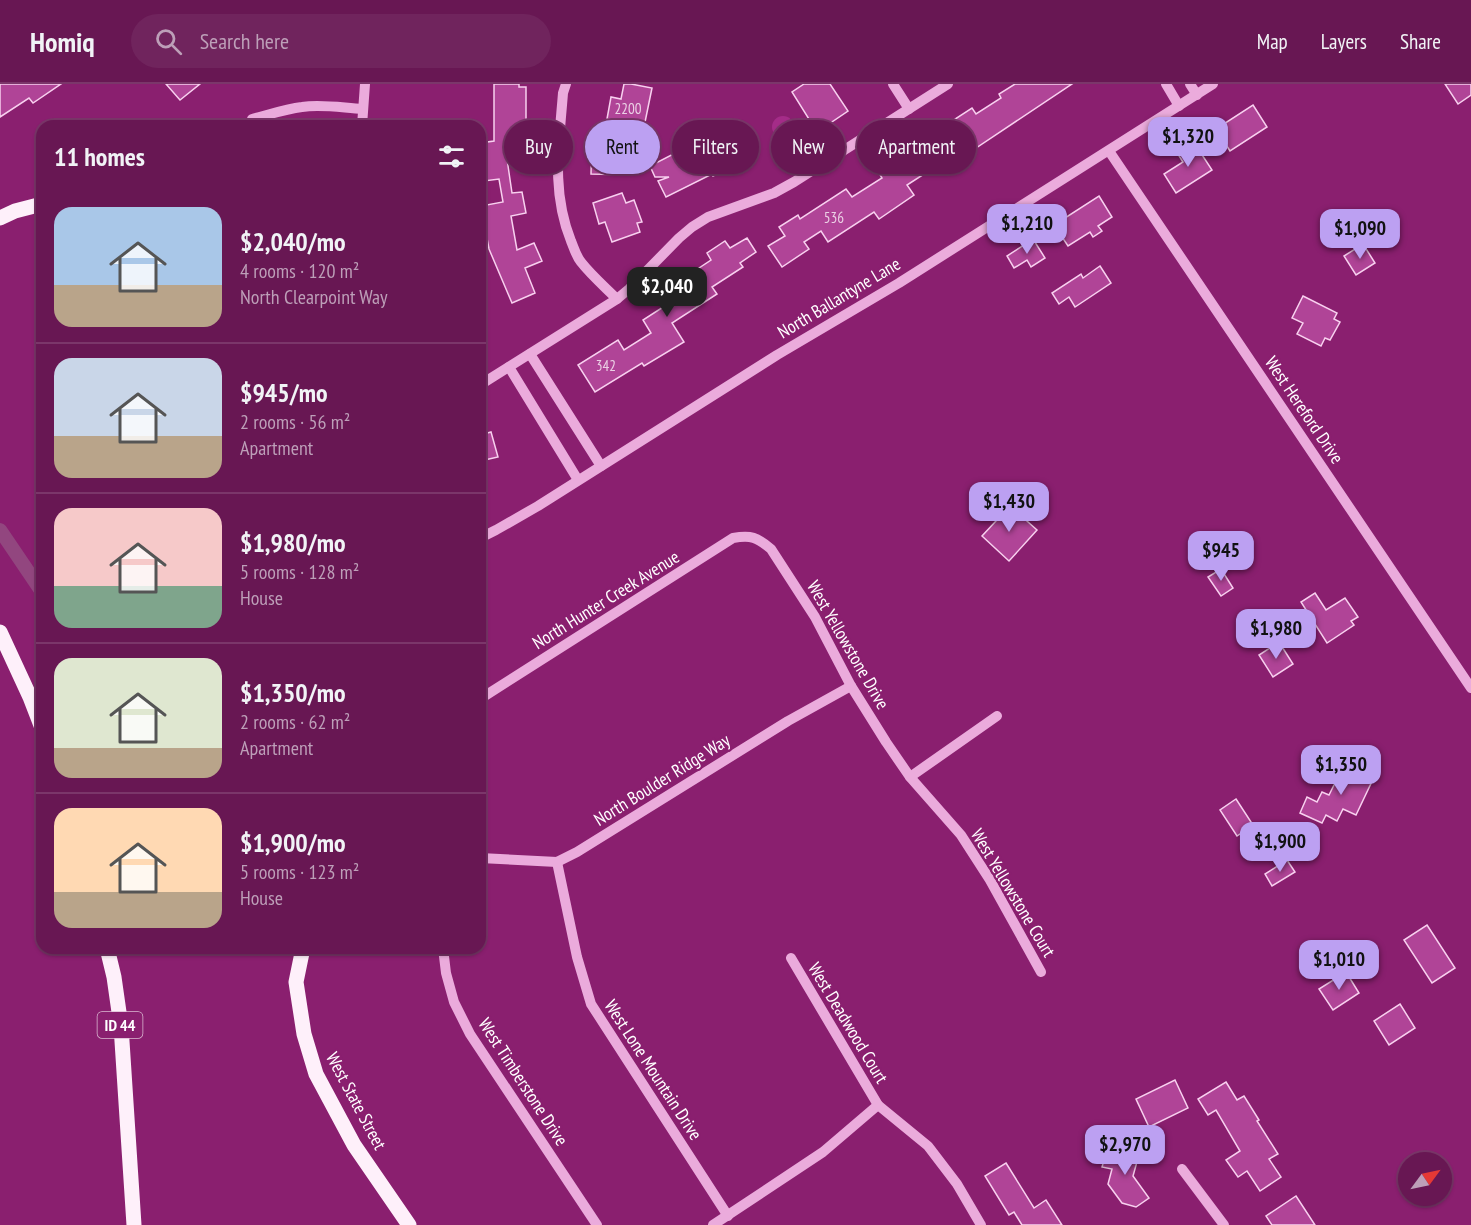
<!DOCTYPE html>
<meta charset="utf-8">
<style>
body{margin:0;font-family:"PT Sans Narrow",sans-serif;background:#70245d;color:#f1f3f6;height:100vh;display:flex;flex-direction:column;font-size:22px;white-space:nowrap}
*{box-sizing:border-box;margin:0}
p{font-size:20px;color:#bd9fb8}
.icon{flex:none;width:33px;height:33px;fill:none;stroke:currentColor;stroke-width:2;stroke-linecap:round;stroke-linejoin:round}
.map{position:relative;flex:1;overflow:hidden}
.panel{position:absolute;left:36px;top:36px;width:450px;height:834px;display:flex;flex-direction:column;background:#681753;border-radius:18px;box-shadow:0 2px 4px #0004,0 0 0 2px #7b366a}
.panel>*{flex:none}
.banner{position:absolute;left:504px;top:36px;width:570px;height:54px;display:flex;gap:12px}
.needle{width:39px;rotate:57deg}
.tools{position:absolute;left:1398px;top:1068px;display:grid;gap:12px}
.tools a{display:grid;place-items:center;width:54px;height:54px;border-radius:50%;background:#681753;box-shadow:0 2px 4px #0004,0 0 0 2px #7b366a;font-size:30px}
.price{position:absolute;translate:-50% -51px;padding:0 14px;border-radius:12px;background:#bca0f2;color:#111;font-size:20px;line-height:39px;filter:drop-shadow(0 2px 3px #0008)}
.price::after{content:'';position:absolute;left:50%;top:36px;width:18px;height:14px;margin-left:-9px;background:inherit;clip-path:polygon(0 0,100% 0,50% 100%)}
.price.on{background:#222;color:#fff}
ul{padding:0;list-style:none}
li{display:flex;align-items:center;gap:18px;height:150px;padding:0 18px}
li+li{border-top:2px solid #7b366a}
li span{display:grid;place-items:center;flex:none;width:168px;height:120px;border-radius:18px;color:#555}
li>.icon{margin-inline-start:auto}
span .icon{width:72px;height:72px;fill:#fffc;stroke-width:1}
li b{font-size:26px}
h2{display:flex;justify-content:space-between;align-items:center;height:72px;padding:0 18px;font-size:26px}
.chip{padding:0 21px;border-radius:27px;background:#681753;box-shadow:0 2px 4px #0004,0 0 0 2px #7b366a;font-size:21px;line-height:54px}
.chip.on{background:#bca0f2;color:#111}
header{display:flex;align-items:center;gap:36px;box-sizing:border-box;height:84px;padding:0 30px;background:#681753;border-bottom:2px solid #7b366a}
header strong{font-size:28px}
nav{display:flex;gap:33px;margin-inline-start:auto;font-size:21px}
.search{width:420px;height:54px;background:#70245d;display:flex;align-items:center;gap:15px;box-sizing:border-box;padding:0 21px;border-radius:33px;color:#bd9fb8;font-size:22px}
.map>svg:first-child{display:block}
</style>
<header>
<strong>Homiq</strong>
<div class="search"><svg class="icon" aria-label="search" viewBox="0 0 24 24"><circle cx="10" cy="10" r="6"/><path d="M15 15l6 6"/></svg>Search here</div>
<nav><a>Map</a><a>Layers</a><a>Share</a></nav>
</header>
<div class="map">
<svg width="1471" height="1141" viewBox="0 0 1471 1141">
<rect width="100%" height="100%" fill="#8a1f6f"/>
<circle fill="#a42c88" cx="783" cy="43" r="11"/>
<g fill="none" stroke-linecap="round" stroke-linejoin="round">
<polyline stroke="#92467f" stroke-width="14" points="0,446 42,508"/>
</g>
<g fill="#b04497" stroke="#f8d0ef" stroke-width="1.5">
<polygon points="0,0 61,0 33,19 29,14 0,33"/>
<polygon points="166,0 200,0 180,16"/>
<polygon points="494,0 519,0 519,3 526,3 526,43 522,43 526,72 507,75 512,109 522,108 526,129 511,132 517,166 534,159 542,177 525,184 535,209 512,219 489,165 481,122 503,118 499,95 484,97 480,69 480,59 494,57"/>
<polygon points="624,0 631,0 652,4 644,43 607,35 611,13 621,15"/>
<polygon points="804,0 830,0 848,27 817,48 792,8"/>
<polygon points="1015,0 1072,0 976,64 972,59 907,101 914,111 879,135 874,128 828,158 821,147 804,158 809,165 782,183 768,162 785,152 779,143 798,131 800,135 846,105 852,113 882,94 875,82 893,71 894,72 939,43 940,45 972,24 976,30 1001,14 999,10"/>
<polygon points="1445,0 1471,0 1471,11 1458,20"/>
<polygon points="1253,21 1267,43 1230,67 1216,45"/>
<polygon points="740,45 752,74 713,92 712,90 666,113 658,97 669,93 655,93 650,82 685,64 687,68"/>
<polygon points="592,53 611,53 610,65 630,66 629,91 591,90"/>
<polygon points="1193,57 1212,86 1176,109 1164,90 1183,78 1176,67"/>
<polygon points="622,109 626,119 634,116 642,138 637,139 640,148 612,158 605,138 599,140 593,119"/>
<polygon points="1099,112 1112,133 1098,142 1102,147 1093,153 1090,148 1068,162 1054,141"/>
<polygon points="747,154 756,168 740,179 743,183 712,203 717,210 672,239 684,258 644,282 642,279 595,308 578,281 618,256 624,266 651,249 643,236 671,218 666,211 683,200 681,196 711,176 707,169 725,157 730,164"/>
<polygon points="1033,155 1045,174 1031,183 1027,176 1014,184 1007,172"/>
<polygon points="1363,160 1375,179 1356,191 1344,172"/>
<polygon points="1100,182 1111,199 1075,223 1069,213 1059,220 1052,209 1081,190 1083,194"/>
<polygon points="1303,212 1337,229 1334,235 1340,238 1330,256 1325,254 1321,262 1297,250 1303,239 1292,234"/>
<polygon points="491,348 498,373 480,377 480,351"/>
<polygon points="1010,422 1037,446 1009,477 982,452"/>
<polygon points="1221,485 1233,504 1221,512 1208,493"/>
<polygon points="1315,509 1326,526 1345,514 1358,533 1351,537 1354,541 1327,559 1301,518"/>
<polygon points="1279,558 1293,580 1273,593 1259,571"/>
<polygon points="1351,680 1375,691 1356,731 1343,725 1337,737 1326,731 1322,739 1300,729 1307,713 1317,718 1322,708 1329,711 1338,693 1344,696"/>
<polygon points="1236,715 1253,741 1237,752 1220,726"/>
<polygon points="1287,776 1295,788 1272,802 1265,790"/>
<polygon points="1427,841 1455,884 1432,899 1404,856"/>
<polygon points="1346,888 1359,909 1333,926 1319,905"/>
<polygon points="1400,920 1415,944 1389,961 1374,937"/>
<polygon points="1175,996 1188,1024 1149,1043 1136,1015"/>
<polygon points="1226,998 1237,1016 1244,1012 1259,1036 1257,1037 1278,1070 1269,1075 1281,1093 1260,1107 1247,1087 1238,1093 1226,1076 1240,1067 1216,1026 1208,1031 1198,1015"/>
<polygon points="1117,1061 1140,1067 1133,1092 1149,1114 1136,1123 1122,1119 1108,1100 1112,1085 1102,1083 1106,1070 1114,1072"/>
<polygon points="1006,1079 1034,1124 1046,1116 1062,1141 1022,1141 1014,1128 1009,1131 985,1092"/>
<polygon points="1296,1112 1315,1141 1272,1141 1266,1132"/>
</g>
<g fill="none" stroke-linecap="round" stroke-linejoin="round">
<g stroke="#ebabdc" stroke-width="10">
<path d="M566,0l-3,9c-4,52 -12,98 8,148 3,7 5,15 10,21 10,13 24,25 36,37"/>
<polyline points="893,0 909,25"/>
<polyline points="1166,0 1179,22"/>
<polyline points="1190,0 1197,11"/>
<path d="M252,35c16,-4 33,-10 50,-12 20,-3 41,1 61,2"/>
<polyline points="362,42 365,0"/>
<polyline points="1109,67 1471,604"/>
<polyline points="530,270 601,382"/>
<polyline points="509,283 578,396"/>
<polyline points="480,301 617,215 629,205 679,154 692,143 708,133 774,109 794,98 948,0"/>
<polyline points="480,454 496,446 538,422 777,271 899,199 1213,0"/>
<path d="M480,615l253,-161c18,-3 24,-1 38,11l44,68 36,69 35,56 24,35 51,58 29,45 51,92"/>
<polyline points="910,693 997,632"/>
<polyline points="480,774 557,778 577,768 788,637 851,602"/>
<polyline points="557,778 577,873 591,920 728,1132"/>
<polyline points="443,864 446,889 454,918 470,950 597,1141"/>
<polyline points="791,874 878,1021 928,1062 957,1100 981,1141"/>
<polyline points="1182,1085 1224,1141"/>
<polyline points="713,1141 823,1068 878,1021"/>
</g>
<g stroke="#fef0fa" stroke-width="15">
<polyline points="0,134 15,127 42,120"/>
<polyline points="0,548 30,613 42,644"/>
<polyline points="107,864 114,893 121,942 134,1141"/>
<polyline points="303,864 296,898 304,950 316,990 354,1061 409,1141"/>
</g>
</g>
<g text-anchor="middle" stroke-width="4.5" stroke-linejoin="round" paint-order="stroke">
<g font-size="15" fill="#ebd0e5">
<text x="628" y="30">2200</text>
<text x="834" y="139">536</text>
<text x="606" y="287">342</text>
</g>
<rect fill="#8a1f6f" stroke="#dcbcd4" stroke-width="1.5" x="97.5" y="928" width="45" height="26" rx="4.5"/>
<g font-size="16" font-weight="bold" fill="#fff">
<text x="120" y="947">ID 44</text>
</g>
<g font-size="18" fill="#fff" stroke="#8a1f6f">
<text transform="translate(839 214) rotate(-31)" y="6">North Ballantyne Lane</text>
<text transform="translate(1304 326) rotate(56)" y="6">West Hereford Drive</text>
<text transform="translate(606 516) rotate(-32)" y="6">North Hunter Creek Avenue</text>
<text transform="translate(848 561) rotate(60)" y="6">West Yellowstone Drive</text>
<text transform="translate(662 696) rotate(-32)" y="6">North Boulder Ridge Way</text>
<text transform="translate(1013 809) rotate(59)" y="6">West Yellowstone Court</text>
<text transform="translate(848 939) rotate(59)" y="6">West Deadwood Court</text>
<text transform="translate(653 986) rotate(57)" y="6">West Lone Mountain Drive</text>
<text transform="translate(523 998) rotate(57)" y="6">West Timberstone Drive</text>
<text transform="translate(356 1017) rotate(62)" y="6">West State Street</text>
</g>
</g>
</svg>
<div class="tools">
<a><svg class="needle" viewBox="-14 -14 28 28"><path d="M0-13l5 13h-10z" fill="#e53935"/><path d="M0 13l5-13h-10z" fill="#bd9fb8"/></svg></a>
</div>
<b class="price" style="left:1188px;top:84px">$1,320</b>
<b class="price" style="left:1027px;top:171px">$1,210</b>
<b class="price" style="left:1360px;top:176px">$1,090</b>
<b class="price on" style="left:667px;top:234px">$2,040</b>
<b class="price" style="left:1009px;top:449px">$1,430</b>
<b class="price" style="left:1221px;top:498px">$945</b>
<b class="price" style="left:1276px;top:576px">$1,980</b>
<b class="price" style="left:1341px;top:712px">$1,350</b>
<b class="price" style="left:1280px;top:789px">$1,900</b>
<b class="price" style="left:1339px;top:907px">$1,010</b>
<b class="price" style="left:1125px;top:1092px">$2,970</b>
<div class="banner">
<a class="chip">Buy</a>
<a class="chip on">Rent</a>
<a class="chip">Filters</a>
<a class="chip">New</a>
<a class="chip">Apartment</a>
</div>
<section class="panel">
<h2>11 homes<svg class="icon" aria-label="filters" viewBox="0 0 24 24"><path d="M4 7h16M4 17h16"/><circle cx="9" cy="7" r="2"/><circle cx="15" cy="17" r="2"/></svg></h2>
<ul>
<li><span style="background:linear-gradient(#a9c7e8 65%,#b9a48a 0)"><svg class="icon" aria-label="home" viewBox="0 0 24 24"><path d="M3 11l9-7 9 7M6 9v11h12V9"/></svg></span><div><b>$2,040/mo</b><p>4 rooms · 120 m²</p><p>North Clearpoint Way</p></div></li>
<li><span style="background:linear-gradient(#c9d6e8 65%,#b9a48a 0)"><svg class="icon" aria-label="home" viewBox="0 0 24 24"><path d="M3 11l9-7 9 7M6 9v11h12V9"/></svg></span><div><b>$945/mo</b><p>2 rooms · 56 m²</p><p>Apartment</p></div></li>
<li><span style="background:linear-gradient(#f6c9c9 65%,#7fa58c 0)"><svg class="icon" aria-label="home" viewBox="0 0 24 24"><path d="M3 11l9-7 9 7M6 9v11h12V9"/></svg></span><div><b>$1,980/mo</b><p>5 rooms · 128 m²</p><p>House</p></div></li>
<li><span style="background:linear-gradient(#dfe7d0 75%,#b9a48a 0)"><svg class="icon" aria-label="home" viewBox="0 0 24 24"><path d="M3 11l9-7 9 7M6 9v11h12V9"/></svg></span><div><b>$1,350/mo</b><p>2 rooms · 62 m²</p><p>Apartment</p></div></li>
<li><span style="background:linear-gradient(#ffd9b3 70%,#b9a48a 0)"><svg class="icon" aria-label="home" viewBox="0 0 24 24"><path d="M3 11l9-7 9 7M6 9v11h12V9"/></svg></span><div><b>$1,900/mo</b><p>5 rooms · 123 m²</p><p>House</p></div></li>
</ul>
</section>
</div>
